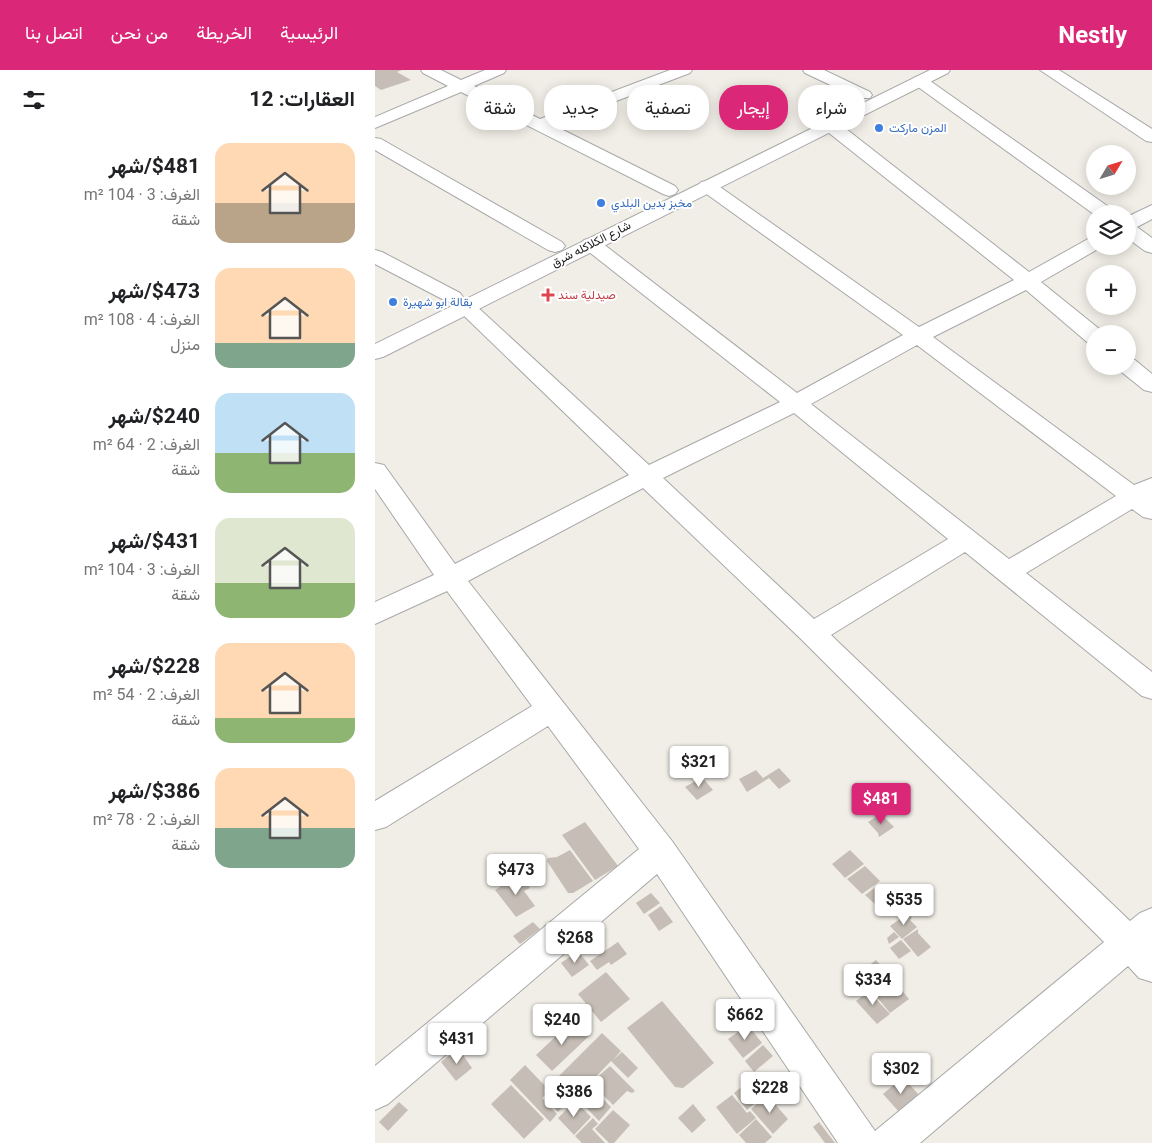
<!DOCTYPE html>
<html lang="ar">
<meta charset="utf-8">
<style>
body{margin:0;font-family:Roboto,Vazirmatn,sans-serif;background:#f2f2f2;color:#202124;direction:rtl;height:100vh;display:flex;flex-direction:column;font-size:19px;white-space:nowrap}
*{box-sizing:border-box;margin:0}
p{font-size:16px;color:#757577}
.icon{flex:none;width:28px;height:28px;fill:none;stroke:currentColor;stroke-width:2;stroke-linecap:round;stroke-linejoin:round}
.map{position:relative;flex:1;overflow:hidden;direction:ltr}
.drawer{display:flex;flex-direction:column;background:#fff;width:375px}
.drawer>*{flex:none}
.banner{position:absolute;left:15px;top:15px;width:475px;height:45px;direction:rtl;display:flex;gap:10px}
.needle{width:32px;rotate:52deg}
.controls{position:absolute;left:711px;top:75px;display:grid;gap:10px}
.controls a{display:grid;place-items:center;width:50px;height:50px;border-radius:50%;background:#fff;box-shadow:0 2px 12px #0003;font-size:25px}
.price{position:absolute;translate:-50% -42px;padding:0 11px;border-radius:5px;background:#fff;color:#222;font-size:16px;line-height:32px;filter:drop-shadow(0 1px 2px #0008)}
.price::after{content:'';position:absolute;left:50%;top:30px;width:15px;height:11px;margin-left:-8px;background:inherit;clip-path:polygon(0 0,100% 0,50% 100%)}
.price.current{background:#db2777;color:#fff}
ul{padding:0;list-style:none}
li{display:flex;align-items:center;gap:15px;height:125px;padding:0 20px}
li span{display:grid;place-items:center;flex:none;width:140px;height:100px;border-radius:15px;color:#555}
li>.icon{margin-inline-start:auto}
span .icon{width:60px;height:60px;fill:#fffc;stroke-width:1}
li b{font-size:21px}
h2{display:flex;justify-content:space-between;align-items:center;height:60px;padding:0 20px;font-size:21px}
.pill{padding:0 18px;border-radius:20px;background:#fff;box-shadow:0 2px 12px #0003;font-size:18px;line-height:45px}
.pill.current{background:#db2777;color:#fff}
header{display:flex;align-items:center;gap:30px;box-sizing:border-box;height:70px;padding:0 25px;background:#db2777;color:#fff}
header strong{font-size:24px}
nav{display:flex;gap:28px;margin-inline-start:auto;font-size:18px}
main{display:flex;flex:1;min-height:0}
.map>svg:first-child{display:block}
</style>
<header>
<strong>Nestly</strong>
<nav><a>الرئيسية</a><a>الخريطة</a><a>من نحن</a><a>اتصل بنا</a></nav>
</header>
<main>
<div class="map">
<svg width="777" height="1073" viewBox="0 0 777 1073">
<rect width="100%" height="100%" fill="#f1eee7"/>
<g fill="#c6beb6">
<polygon points="0,0 27,0 22,2 36,10 6,20 0,16"/>
<polygon points="404,698 416,711 404,719 394,708 372,722 364,709 381,700 388,708"/>
<polygon points="327,707 338,720 322,730 310,717"/>
<polygon points="506,744 519,757 504,767 503,763 493,752"/>
<polygon points="210,752 243,796 220,810 187,765"/>
<polygon points="195,780 218,811 198,823 193,823 172,791 173,788 182,787"/>
<polygon points="475,780 489,794 470,808 457,794"/>
<polygon points="490,796 505,811 487,824 472,809"/>
<polygon points="144,804 155,818 149,821 160,836 141,847 120,820"/>
<polygon points="502,816 513,828 502,836 490,825"/>
<polygon points="276,823 285,833 269,844 261,833"/>
<polygon points="515,829 518,833 504,842 500,839"/>
<polygon points="286,836 298,852 284,861 273,845"/>
<polygon points="533,843 537,848 535,850 542,857 527,869 515,856"/>
<polygon points="158,852 165,859 145,874 138,866"/>
<polygon points="543,859 543,863 556,877 543,887 528,869"/>
<polygon points="519,862 524,867 514,874 512,868"/>
<polygon points="526,870 536,881 524,889 515,878"/>
<polygon points="243,872 252,884 236,895 234,892 222,900 215,891"/>
<polygon points="203,881 214,895 197,907 186,893"/>
<polygon points="501,890 517,908 505,917 489,899"/>
<polygon points="231,902 255,929 226,952 203,924"/>
<polygon points="520,912 534,929 515,943 501,926"/>
<polygon points="502,915 505,918 497,925 515,944 502,954 481,931"/>
<polygon points="287,931 339,993 308,1018 300,1017 252,958"/>
<polygon points="197,951 214,966 177,1001 161,985"/>
<polygon points="373,955 387,973 368,988 353,969"/>
<polygon points="227,963 246,981 238,990 247,982 263,998 253,1008 236,991 214,1014 210,1010 198,1022 183,1007"/>
<polygon points="388,975 398,986 379,1002 370,991"/>
<polygon points="83,978 97,998 81,1011 66,992"/>
<polygon points="150,995 172,1018 169,1021 172,1024 167,1028 182,1044 175,1052 135,1010"/>
<polygon points="235,996 260,1021 257,1023 252,1021 238,1035 216,1013"/>
<polygon points="528,1007 544,1025 525,1043 508,1024"/>
<polygon points="377,1008 391,1024 372,1040 359,1023"/>
<polygon points="183,1014 197,1027 183,1042 170,1029"/>
<polygon points="136,1015 169,1049 149,1069 116,1034"/>
<polygon points="215,1016 236,1037 224,1051 202,1028"/>
<polygon points="357,1025 372,1043 375,1041 381,1048 362,1064 341,1037"/>
<polygon points="392,1025 413,1049 398,1064 376,1039"/>
<polygon points="200,1031 216,1047 199,1065 183,1048"/>
<polygon points="24,1032 33,1040 13,1061 4,1052"/>
<polygon points="318,1034 331,1050 317,1063 303,1048"/>
<polygon points="238,1040 255,1055 239,1073 234,1073 220,1059"/>
<polygon points="218,1048 223,1054 217,1059 230,1073 207,1073 200,1066"/>
<polygon points="381,1049 397,1067 390,1073 371,1073 364,1065"/>
<polygon points="444,1052 460,1073 450,1073 438,1057"/>
</g>
<g fill="none" stroke-linecap="round" stroke-linejoin="round">
<defs>
<g id="minor">
<polygon points="46,0 66,0 86,10 110,0 131,0 129,3 99,16 165,49 295,0 317,0 315,3 178,55 300,116 303,120 300,124 294,126 288,124 86,22 0,58 0,47 73,16 48,3"/>
<polygon points="428,0 449,0 495,22 497,25 495,28 483,28 430,3"/>
<polygon points="665,0 684,0 777,59 777,72 771,71"/>
<polygon points="545,6 551,8 738,140 740,144 720,145 539,14 537,11 539,8"/>
<path d="M455,50l6,1 193,151 59,-33 7,-2v9h8l-62,36 62,50 1,2h-9v9l-8,-1 -61,-52 -93,47 201,148 18,-7v41l-9,-2 -11,-8 -106,64 126,99v27l-10,-3 -177,-144 -134,83 299,286 10,-8 12,-5v74l-13,-4 -11,-12 -208,177h-82l-181,-269 -269,230 -13,6v-44l264,-217 -91,-123 -162,101 -11,3v-29l157,-95 -85,-115 -72,33v-22l59,-27 -59,-86v-26l9,2 71,99 174,-89 -170,-164 -3,-4 3,-4 7,-2 7,2 176,162 131,-63 -196,-154 -3,-4 3,-4 7,-2 7,2 199,153 106,-58 -202,-145 -3,-4 3,-4 6,-1 6,1 206,145 95,-47 -190,-151 -2,-4 2,-4zM542,275l199,151 -107,63 -198,-155zM419,343l154,126 -134,80 -151,-141zM268,418l159,152 302,302 -229,189 -203,-290 -204,-260z"/>
<polygon points="0,68 6,69 187,172 190,176 187,180 180,182 173,180 0,80"/>
<polygon points="777,135 777,149 762,157 777,168 777,183 770,181 752,168 752,147"/>
<polygon points="0,180 7,182 85,223 88,227 85,231 78,233 71,231 0,194"/>
<polygon points="752,288 760,290 777,304 777,322 769,320 744,300 742,296 752,296"/>
</g>
<polygon id="tertiary" points="555,0 575,0 573,3 8,287 0,289 0,274"/>
</defs>
<use href="#minor" stroke="#a8a8a8" stroke-width="2"/>
<use href="#tertiary" stroke="#a8a8a8" stroke-width="2"/>
<use href="#minor" fill="#fff" fill-rule="evenodd"/>
<use href="#tertiary" fill="#fff" fill-rule="evenodd"/>
</g>
<g fill="#3f7fe0" stroke="#fff" stroke-width="2">
<circle cx="504" cy="58" r="5"/>
<circle cx="226" cy="133" r="5"/>
<circle cx="18" cy="232" r="5"/>
</g>
<path fill="#e0444e" stroke="#fff" stroke-width="2" d="M170.5 217.5h5v5h5v5h-5v5h-5v-5h-5v-5h5z"/>
<g text-anchor="middle" stroke-width="4" stroke-linejoin="round" paint-order="stroke">
<g font-size="12" fill="#366cbe" stroke="#fff" text-anchor="start">
<text x="514" y="62">المزن ماركت</text>
<text x="236" y="137">مخبز بدين البلدي</text>
<text x="28" y="236">بقالة ابو شهيرة</text>
</g>
<g font-size="12" fill="#212121" stroke="#fff">
<text transform="translate(216 174) rotate(-27)" y="4">شارع الكلاكله شرق</text>
</g>
<g font-size="12" fill="#be3a42" stroke="#fff" text-anchor="start">
<text x="183" y="229">صيدلية سند</text>
</g>
</g>
</svg>
<div class="controls">
<a><svg class="needle" viewBox="-14 -14 28 28"><path d="M0-13l5 13h-10z" fill="#e53935"/><path d="M0 13l5-13h-10z" fill="#757577"/></svg></a>
<a><svg class="icon" aria-label="layers" viewBox="0 0 24 24"><path d="M12 4l9 5-9 5-9-5zM3 14l9 5 9-5"/></svg></a>
<a>+</a>
<a>−</a>
</div>
<b class="price" style="left:324px;top:718px">$321</b>
<b class="price current" style="left:506px;top:755px">$481</b>
<b class="price" style="left:141px;top:826px">$473</b>
<b class="price" style="left:529px;top:856px">$535</b>
<b class="price" style="left:200px;top:894px">$268</b>
<b class="price" style="left:498px;top:936px">$334</b>
<b class="price" style="left:370px;top:971px">$662</b>
<b class="price" style="left:187px;top:976px">$240</b>
<b class="price" style="left:82px;top:995px">$431</b>
<b class="price" style="left:526px;top:1025px">$302</b>
<b class="price" style="left:395px;top:1044px">$228</b>
<b class="price" style="left:199px;top:1048px">$386</b>
<div class="banner">
<a class="pill">شراء</a>
<a class="pill current">إيجار</a>
<a class="pill">تصفية</a>
<a class="pill">جديد</a>
<a class="pill">شقة</a>
</div>
</div>
<section class="drawer">
<h2>العقارات: 12<svg class="icon" aria-label="filters" viewBox="0 0 24 24"><path d="M4 7h16M4 17h16"/><circle cx="9" cy="7" r="2"/><circle cx="15" cy="17" r="2"/></svg></h2>
<ul>
<li><span style="background:linear-gradient(#ffd9b3 60%,#b9a48a 0)"><svg class="icon" aria-label="home" viewBox="0 0 24 24"><path d="M3 11l9-7 9 7M6 9v11h12V9"/></svg></span><div><b>$481/شهر</b><p>الغرف: 3 · 104 m²</p><p>شقة</p></div></li>
<li><span style="background:linear-gradient(#ffd9b3 75%,#7fa58c 0)"><svg class="icon" aria-label="home" viewBox="0 0 24 24"><path d="M3 11l9-7 9 7M6 9v11h12V9"/></svg></span><div><b>$473/شهر</b><p>الغرف: 4 · 108 m²</p><p>منزل</p></div></li>
<li><span style="background:linear-gradient(#bfe0f5 60%,#8fb573 0)"><svg class="icon" aria-label="home" viewBox="0 0 24 24"><path d="M3 11l9-7 9 7M6 9v11h12V9"/></svg></span><div><b>$240/شهر</b><p>الغرف: 2 · 64 m²</p><p>شقة</p></div></li>
<li><span style="background:linear-gradient(#dfe7d0 65%,#8fb573 0)"><svg class="icon" aria-label="home" viewBox="0 0 24 24"><path d="M3 11l9-7 9 7M6 9v11h12V9"/></svg></span><div><b>$431/شهر</b><p>الغرف: 3 · 104 m²</p><p>شقة</p></div></li>
<li><span style="background:linear-gradient(#ffd9b3 75%,#8fb573 0)"><svg class="icon" aria-label="home" viewBox="0 0 24 24"><path d="M3 11l9-7 9 7M6 9v11h12V9"/></svg></span><div><b>$228/شهر</b><p>الغرف: 2 · 54 m²</p><p>شقة</p></div></li>
<li><span style="background:linear-gradient(#ffd9b3 60%,#7fa58c 0)"><svg class="icon" aria-label="home" viewBox="0 0 24 24"><path d="M3 11l9-7 9 7M6 9v11h12V9"/></svg></span><div><b>$386/شهر</b><p>الغرف: 2 · 78 m²</p><p>شقة</p></div></li>
</ul>
</section>
</main>
